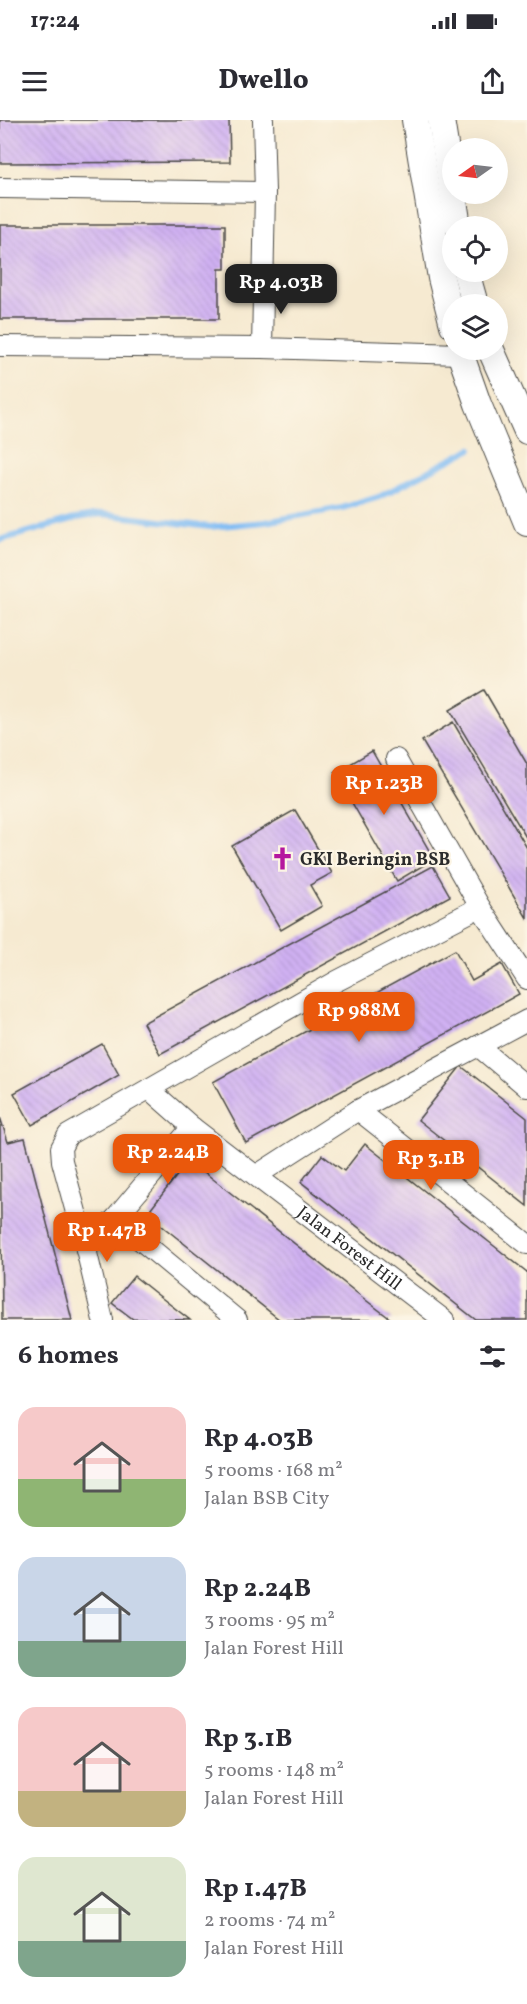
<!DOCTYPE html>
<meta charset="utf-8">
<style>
body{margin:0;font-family:Vollkorn,serif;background:#f2f2f3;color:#2b2b33;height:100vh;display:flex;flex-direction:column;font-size:22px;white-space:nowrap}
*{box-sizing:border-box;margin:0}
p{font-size:20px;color:#7c7c81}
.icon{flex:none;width:33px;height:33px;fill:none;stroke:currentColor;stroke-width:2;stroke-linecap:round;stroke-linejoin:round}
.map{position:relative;height:1200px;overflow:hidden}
.sheet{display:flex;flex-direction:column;background:#fff;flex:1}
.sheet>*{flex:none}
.needle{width:39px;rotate:256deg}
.buttons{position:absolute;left:442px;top:18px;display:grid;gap:12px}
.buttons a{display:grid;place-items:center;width:66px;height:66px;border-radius:50%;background:#fff;box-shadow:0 6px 24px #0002;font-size:30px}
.price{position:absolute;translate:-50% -51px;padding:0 14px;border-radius:12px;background:#ea580c;color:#fff;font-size:20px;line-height:39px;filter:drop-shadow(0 2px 3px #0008)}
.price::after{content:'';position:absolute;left:50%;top:36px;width:18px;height:14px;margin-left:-9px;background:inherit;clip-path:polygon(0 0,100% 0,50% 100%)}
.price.current{background:#222;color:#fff}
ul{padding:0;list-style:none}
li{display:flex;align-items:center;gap:18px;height:150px;padding:0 18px}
li span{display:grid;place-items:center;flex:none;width:168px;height:120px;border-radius:18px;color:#555}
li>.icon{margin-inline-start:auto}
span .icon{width:72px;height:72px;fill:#fffc;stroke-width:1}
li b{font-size:26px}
h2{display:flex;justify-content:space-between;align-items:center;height:72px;padding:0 18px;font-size:26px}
.status{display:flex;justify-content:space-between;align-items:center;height:42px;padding:0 30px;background:#fff;direction:ltr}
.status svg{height:16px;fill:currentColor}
header{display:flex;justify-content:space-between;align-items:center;height:78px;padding:0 18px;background:#fff;font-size:27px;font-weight:800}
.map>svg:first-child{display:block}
</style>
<div class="status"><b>17:24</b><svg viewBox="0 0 49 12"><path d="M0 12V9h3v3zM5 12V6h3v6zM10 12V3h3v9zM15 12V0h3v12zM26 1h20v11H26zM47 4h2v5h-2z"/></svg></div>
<header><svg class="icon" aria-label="menu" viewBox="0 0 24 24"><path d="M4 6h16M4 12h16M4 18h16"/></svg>Dwello<svg class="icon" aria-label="share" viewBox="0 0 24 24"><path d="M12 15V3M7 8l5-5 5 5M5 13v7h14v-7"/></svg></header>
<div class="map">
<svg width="527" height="1200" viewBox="0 0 527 1200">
<defs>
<pattern id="building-back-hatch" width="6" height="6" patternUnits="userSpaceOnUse" patternTransform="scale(1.5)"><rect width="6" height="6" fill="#d0b1f3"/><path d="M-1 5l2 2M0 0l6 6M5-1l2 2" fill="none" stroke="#b398d0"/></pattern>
</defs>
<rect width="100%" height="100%" fill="#fcf5e5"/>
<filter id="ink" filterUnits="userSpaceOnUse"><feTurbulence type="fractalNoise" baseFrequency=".0167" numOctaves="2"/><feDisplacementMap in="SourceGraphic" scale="12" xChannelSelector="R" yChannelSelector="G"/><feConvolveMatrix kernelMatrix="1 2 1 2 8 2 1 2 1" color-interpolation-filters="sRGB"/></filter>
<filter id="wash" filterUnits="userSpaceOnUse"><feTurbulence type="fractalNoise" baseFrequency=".008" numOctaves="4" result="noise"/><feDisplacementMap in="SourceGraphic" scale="24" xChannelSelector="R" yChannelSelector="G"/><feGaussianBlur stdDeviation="1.35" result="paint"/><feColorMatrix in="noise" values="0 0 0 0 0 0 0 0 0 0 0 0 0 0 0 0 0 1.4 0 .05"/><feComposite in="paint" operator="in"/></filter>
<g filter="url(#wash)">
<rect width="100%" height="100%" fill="#f6ead1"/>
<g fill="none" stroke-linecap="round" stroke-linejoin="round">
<polyline stroke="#82bdf4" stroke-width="6" points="0,420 82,397 102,394 210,407 265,402 342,388 379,377 471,329"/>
</g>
<g id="blocks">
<g fill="url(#building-back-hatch)">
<polygon points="0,0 229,0 230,42 0,43"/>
<polygon points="0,105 225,105 225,149 219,149 219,199 0,199"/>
<polygon points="484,570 527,644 527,719 450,590"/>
<polygon points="453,602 527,728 527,798 422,621"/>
<polygon points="372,631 434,739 397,761 335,653"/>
<polygon points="295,690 332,753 310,765 322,786 281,810 232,726"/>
<polygon points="433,746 450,776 160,934 143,903"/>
<polygon points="455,830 472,861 502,844 519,874 246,1023 213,962"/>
<polygon points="102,924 119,955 32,1005 14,973"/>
<polygon points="461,946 527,998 527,1086 418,1000"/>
<polygon points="0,997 8,1022 25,1018 72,1200 2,1200"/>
<polygon points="365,1024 527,1152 527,1200 476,1200 301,1062 322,1035 344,1051"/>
<polygon points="189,1040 367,1181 392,1200 280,1200 147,1094"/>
<polygon points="134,1156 154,1172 190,1200 133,1199 112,1183"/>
</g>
</g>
</g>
<g filter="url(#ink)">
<use href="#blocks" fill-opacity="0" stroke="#494844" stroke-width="1.5"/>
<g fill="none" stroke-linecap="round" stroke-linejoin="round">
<defs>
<g id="minor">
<polyline points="263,0 265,72 262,228 460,234"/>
<polyline points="0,68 265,72"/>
<polyline points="0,226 262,228"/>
<polyline points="480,787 527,859"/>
<polyline points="478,926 527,967"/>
<path id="s1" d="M149,969l43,38 252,193"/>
<polyline points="358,990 527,1124"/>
<polyline points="257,1055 358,990 527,900"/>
<polyline points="115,1099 237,1200"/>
<polyline points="86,1129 62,1041 61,1028 68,1015 337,861 480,787 396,639"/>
<polyline points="103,1200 86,1129 115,1099 192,1007"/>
</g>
<g id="tertiary">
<polyline points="415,0 441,158 453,205"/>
<polyline points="441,0 458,106"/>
<polyline points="466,152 475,184"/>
<polyline points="459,230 478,284 527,403"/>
<polyline points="491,230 527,311"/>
</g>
</defs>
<use href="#minor" stroke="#494844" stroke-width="22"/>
<use href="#tertiary" stroke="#494844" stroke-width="28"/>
<use href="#minor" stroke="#fff" stroke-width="20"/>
<use href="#tertiary" stroke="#fff" stroke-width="26"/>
</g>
</g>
<defs>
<symbol id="church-bare" viewBox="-9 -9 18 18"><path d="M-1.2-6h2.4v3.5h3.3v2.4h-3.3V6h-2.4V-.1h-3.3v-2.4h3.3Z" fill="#b5179e" stroke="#fcf5e5" stroke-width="2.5" paint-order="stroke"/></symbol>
</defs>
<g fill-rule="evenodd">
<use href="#church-bare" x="266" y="722" width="33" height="33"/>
</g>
<g text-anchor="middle" stroke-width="4.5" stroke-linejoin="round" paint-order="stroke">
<g font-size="18" font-weight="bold" fill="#2b2b2b" stroke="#fcf5e5" text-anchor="start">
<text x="300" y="745">GKI Beringin BSB</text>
</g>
<g font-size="18" fill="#2b2b2b" stroke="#fcf5e5">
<text dy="6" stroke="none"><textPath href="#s1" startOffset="256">Jalan Forest Hill</textPath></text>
</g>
</g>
</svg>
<div class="buttons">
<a><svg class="needle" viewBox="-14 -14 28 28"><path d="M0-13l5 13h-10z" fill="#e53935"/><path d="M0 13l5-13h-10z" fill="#7c7c81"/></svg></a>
<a><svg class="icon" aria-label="locate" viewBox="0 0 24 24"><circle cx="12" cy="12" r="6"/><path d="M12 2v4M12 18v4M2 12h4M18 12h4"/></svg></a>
<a><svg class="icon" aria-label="layers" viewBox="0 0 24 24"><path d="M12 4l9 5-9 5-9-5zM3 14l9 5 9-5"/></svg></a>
</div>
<b class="price current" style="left:281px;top:195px">Rp 4.03B</b>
<b class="price" style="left:384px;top:696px">Rp 1.23B</b>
<b class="price" style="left:359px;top:923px">Rp 988M</b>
<b class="price" style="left:168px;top:1065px">Rp 2.24B</b>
<b class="price" style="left:431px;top:1071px">Rp 3.1B</b>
<b class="price" style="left:107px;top:1143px">Rp 1.47B</b>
</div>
<section class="sheet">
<h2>6 homes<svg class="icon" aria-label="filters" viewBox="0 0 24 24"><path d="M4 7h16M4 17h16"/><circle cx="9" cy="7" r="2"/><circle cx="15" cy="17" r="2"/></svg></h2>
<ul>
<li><span style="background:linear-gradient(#f6c9c9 60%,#8fb573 0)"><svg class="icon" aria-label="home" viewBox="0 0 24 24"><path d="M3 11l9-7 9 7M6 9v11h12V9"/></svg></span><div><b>Rp 4.03B</b><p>5 rooms · 168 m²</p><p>Jalan BSB City</p></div></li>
<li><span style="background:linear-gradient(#c9d6e8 70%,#7fa58c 0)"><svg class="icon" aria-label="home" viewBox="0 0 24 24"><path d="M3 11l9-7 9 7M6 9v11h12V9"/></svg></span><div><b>Rp 2.24B</b><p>3 rooms · 95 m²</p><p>Jalan Forest Hill</p></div></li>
<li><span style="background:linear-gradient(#f6c9c9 70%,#c2b280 0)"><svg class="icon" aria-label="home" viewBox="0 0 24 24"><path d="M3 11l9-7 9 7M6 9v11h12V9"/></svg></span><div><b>Rp 3.1B</b><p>5 rooms · 148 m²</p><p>Jalan Forest Hill</p></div></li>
<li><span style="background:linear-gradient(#dfe7d0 70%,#7fa58c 0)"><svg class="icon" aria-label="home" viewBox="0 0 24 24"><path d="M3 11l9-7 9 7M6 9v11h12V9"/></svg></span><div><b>Rp 1.47B</b><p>2 rooms · 74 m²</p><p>Jalan Forest Hill</p></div></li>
</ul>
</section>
